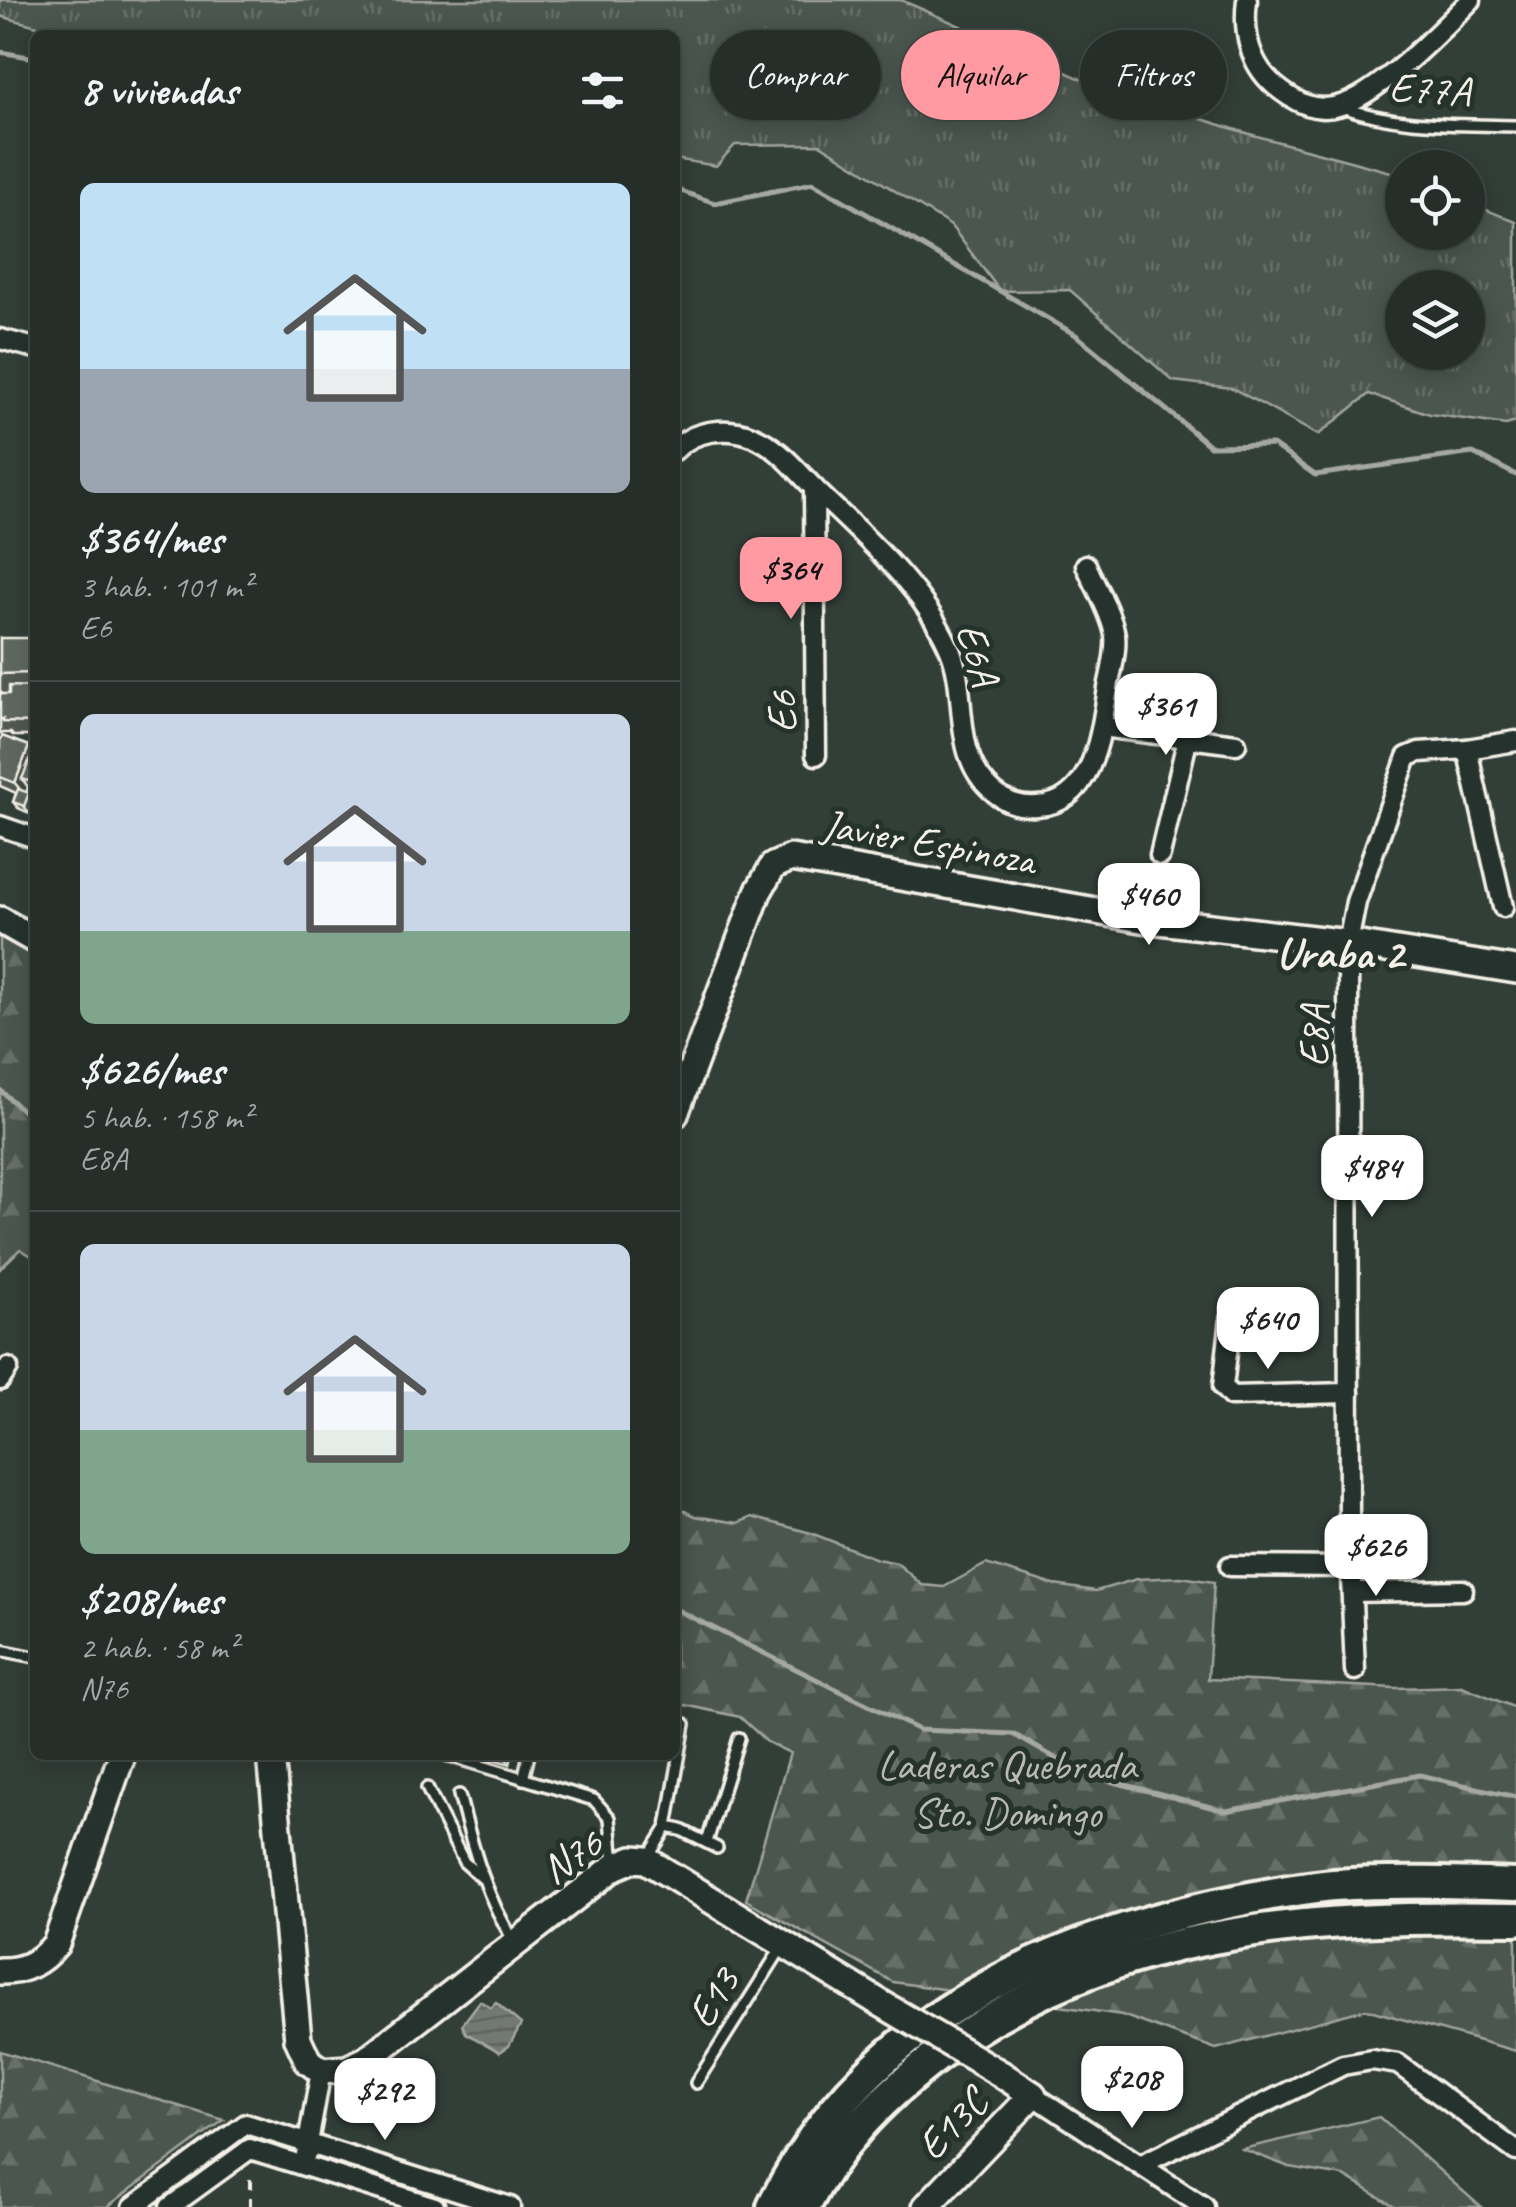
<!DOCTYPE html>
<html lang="es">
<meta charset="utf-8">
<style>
body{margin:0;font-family:Caveat,sans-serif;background:#323a36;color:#f1f3f6;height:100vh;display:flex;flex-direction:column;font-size:38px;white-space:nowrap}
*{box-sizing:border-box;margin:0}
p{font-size:32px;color:#a4a8a8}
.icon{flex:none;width:55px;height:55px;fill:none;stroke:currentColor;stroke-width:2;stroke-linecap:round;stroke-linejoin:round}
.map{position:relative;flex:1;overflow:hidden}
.side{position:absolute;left:30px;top:30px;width:650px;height:1730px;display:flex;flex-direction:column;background:#262e2a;border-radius:15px;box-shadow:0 5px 25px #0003,0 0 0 2px #424a47}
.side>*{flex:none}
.guide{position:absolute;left:710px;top:30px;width:655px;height:90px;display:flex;gap:20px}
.fabs{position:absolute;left:1385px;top:150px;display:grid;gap:20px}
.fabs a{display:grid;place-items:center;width:100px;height:100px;border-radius:50%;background:#262e2a;box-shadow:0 5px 25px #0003,0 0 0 2px #424a47;font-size:50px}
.price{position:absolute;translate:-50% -85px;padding:0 22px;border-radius:20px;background:#fff;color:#222;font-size:32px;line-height:65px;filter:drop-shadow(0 2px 5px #0008)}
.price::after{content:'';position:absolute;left:50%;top:60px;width:30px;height:22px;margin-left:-15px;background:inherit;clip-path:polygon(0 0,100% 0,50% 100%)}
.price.active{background:#ff9aa2;color:#111}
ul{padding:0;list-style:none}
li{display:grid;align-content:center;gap:20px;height:530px;padding:0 50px}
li+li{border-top:2px solid #424a47}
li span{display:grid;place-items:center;height:310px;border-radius:15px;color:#555}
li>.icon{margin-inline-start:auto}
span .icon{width:180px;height:180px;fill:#fffc;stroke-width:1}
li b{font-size:42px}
h2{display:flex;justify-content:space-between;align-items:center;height:120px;padding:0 50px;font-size:42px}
.tag{padding:0 35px;border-radius:45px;background:#262e2a;box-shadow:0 5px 25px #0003,0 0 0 2px #424a47;font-size:35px;line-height:90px}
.tag.active{background:#ff9aa2;color:#111}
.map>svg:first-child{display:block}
</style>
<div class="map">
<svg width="1516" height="2207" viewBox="0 0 1516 2207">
<defs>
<pattern id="grass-tufts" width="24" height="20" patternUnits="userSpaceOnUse" patternTransform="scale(2.5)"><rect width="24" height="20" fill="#4c564f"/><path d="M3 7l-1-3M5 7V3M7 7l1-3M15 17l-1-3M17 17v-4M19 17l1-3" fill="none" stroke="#666f68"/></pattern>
<pattern id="forest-firs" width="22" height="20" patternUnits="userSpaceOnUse" patternTransform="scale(2.5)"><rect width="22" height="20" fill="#4c564f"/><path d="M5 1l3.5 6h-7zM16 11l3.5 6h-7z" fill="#666f68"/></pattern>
<pattern id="water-rules" width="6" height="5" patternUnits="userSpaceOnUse" patternTransform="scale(2.5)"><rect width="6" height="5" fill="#727972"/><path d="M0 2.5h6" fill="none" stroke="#60635e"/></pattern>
</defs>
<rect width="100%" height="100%" fill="#323e38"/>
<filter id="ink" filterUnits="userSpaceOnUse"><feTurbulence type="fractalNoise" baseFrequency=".01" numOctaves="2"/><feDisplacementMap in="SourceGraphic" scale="20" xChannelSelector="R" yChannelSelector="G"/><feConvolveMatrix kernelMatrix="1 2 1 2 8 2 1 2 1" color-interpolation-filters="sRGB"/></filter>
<g filter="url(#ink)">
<path fill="url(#grass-tufts)" stroke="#a0a49c" stroke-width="2.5" fill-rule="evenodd" d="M0,0h901l201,88 151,47 149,40v57h66v-30l48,20v200l-10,3 -76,-11 -61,-20 -51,41 -86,-47 -59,-7 -103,-91 -70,1 -49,-65 -131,-82 -85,1 -19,21 -41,-7v-124h-622l-16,-9 -37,-10zM1402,288h66v64h-66z"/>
<g fill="url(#forest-firs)" stroke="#a0a49c" stroke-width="2.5">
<polygon points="0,935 35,955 35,1258 20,1249 0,1269"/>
<polygon points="675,1506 695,1516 738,1523 752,1517 811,1533 877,1559 897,1563 922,1585 944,1587 986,1564 1054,1585 1096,1591 1137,1579 1181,1577 1214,1582 1208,1679 1396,1688 1462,1686 1516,1708 1516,2051 1366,2009 1216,2049 1122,2015 893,1982 746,1900 790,1753 767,1742 740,1717 675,1703"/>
<polygon points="0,2051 224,2120 107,2207 0,2207"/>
<polygon points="1379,2117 1481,2207 1396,2207 1344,2176 1289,2167 1242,2149"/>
</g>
<polygon fill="url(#water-rules)" stroke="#a6a9a1" stroke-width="2.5" points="480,2001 491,2008 496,2003 521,2024 509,2046 500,2052 466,2033 462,2025"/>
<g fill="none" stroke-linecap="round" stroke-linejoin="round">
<g stroke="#a6a9a1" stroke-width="5">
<polyline points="0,52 35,58"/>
<polyline points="675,189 715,203 813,183 1076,335 1210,446 1273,445 1315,475 1473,453 1516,475"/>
<polyline points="0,1090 35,1122"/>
<polyline points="675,1609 919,1730 1013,1734 1083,1774 1226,1811 1420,1775 1516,1797"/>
</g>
<defs>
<g id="lane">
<path d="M1342,107c57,20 115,17 174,19"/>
<polyline points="0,1650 35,1657"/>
<polyline points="446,1755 594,1800 610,1818 614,1865"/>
<polyline points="523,1779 529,1755"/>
<polyline points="427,1788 464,1862 482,1878"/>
<path d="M459,1795c14,52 26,101 55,146"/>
<polyline points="667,1827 685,1724"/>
<polyline points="707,1842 739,1738"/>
<polyline points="647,1859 667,1827 681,1830 717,1848"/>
<polyline points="696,2083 782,1947"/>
</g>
<g id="street">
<path d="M1247,0c-4,31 2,63 27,85 18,15 39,28 64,21 40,-10 103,-76 133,-106"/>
<polyline points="0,339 35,348"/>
<path d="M675,450c18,-20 53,-24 77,-14 27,11 44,34 64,54 47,46 104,94 132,155 23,48 0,110 47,148 12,10 27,14 42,13 57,-2 64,-74 71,-118 3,-16 9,-37 7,-53 -4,-23 -20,-49 -29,-70"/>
<polyline points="814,488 816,755"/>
<polyline points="1102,727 1236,744"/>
<polyline points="1467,749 1503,907"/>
<polyline points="0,826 35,838"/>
<polyline points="1160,855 1188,737"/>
<polyline points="1232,1310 1223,1387 1231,1396 1349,1393"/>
<polyline points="0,1380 8,1368"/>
<polyline points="1230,1566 1351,1567"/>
<polyline points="1352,1592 1463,1590"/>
<polyline points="1355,1670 1349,1531 1348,943 1356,902 1407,757 1419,752 1467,749 1516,741"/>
<polyline points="1033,2095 1204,2207"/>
<polyline points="306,2154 321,2071"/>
<polyline points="1140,2165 1343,2065 1372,2060 1398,2064 1516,2151"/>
<polyline points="133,2207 246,2124 510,2207"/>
<polyline points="170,2207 250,2149 435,2207"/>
</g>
<g id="secondary">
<polyline points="0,920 35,940"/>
<polyline points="675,1114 758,892 773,866 791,858 1142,919 1348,943 1516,970"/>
<polyline points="271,1755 298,2039 308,2061 321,2071 347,2069 366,2060 614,1867 633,1859 646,1860 877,2001"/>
<path d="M0,1971c24,1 41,-9 56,-27l66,-189"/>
<polyline points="926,2207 1033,2095 1001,2074"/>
</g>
<g id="highway">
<path d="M773,2207c82,-174 254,-259 434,-300 41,-9 84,-18 127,-22 60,-4 121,-2 182,0"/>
<path d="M804,2207c33,-63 73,-104 128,-147 169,-132 378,-145 584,-141"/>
</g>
</defs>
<use href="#lane" stroke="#f4f1e8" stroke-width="16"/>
<use href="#street" stroke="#f4f1e8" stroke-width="25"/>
<use href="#secondary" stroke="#f4f1e8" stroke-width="32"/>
<use href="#highway" stroke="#f4f1e8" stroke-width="38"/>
<polyline stroke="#f4f1e8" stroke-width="4" stroke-dasharray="10 8" stroke-linecap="butt" points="250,2207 250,2173"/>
<use href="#lane" stroke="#26332d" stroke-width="9"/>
<use href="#street" stroke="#26332d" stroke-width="18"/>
<use href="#secondary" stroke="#26332d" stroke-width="25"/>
<use href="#highway" stroke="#26332d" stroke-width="30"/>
<defs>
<polyline id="secondary-bridge" points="877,2001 1001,2074"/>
</defs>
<use href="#secondary-bridge" stroke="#f4f1e8" stroke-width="32" stroke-linecap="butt"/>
<use href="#secondary-bridge" stroke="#26332d" stroke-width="25"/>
</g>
<g fill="#525953" stroke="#f4f1e8" stroke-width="2.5">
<polygon points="0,638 35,642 35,736 13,736 11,733 0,733 0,691 2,694 0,690"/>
<polygon points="0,741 33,752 35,749 35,797 28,787 26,792 34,800 29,813 18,808 13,802 16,793 0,786"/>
<polygon points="478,1755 512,1755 510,1764"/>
</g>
<g fill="#424944" stroke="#f4f1e8" stroke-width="2.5">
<polygon points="32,638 35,642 35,677 32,673"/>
<polygon points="32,687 35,690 35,727 32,723"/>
<polygon points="29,746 35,755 22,779 28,787 25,796 15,783"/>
<polygon points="29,793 34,800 29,813 24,806"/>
<polygon points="503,1755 512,1755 510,1764"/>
</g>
<g fill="#5f6861" stroke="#f4f1e8" stroke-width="2.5">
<polygon points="0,638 32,638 32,673 0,674"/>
<polygon points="9,686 32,687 32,723 3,722 3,719 0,719 0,694 9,694"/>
<polygon points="2,736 29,746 15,783 0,777 0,741"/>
<polygon points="34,748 35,749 35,783 22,779"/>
<polygon points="18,789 29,793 24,806 13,802"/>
</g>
</g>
<g text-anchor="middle" stroke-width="10" stroke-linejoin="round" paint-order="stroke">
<g font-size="42" fill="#f4f1e8" stroke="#26332d">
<text transform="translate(1430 88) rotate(4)" y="15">E77A</text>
<text transform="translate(979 654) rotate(74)" y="15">E6A</text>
<text transform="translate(781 712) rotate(-90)" y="15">E6</text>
<text transform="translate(929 841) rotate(10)" y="15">Javier Espinoza</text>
<text transform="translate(1313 1036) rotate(-90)" y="15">E8A</text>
<text transform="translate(571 1855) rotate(-34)" y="15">N76</text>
<text transform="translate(712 1997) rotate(-58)" y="15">E13</text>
<text transform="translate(951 2123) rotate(-46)" y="15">E13C</text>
</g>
<g font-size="42" fill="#b9bbb2" stroke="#26332d">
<text x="1007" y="1779">Laderas Quebrada<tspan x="1007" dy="48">Sto. Domingo</tspan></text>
</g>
<g font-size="45" font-weight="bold" fill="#f4f1e8" stroke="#26332d">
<text x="1340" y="968">Uraba 2</text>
</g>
</g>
</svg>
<div class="fabs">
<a><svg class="icon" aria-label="locate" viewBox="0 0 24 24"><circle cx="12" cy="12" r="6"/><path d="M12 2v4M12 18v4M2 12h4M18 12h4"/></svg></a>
<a><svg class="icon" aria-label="layers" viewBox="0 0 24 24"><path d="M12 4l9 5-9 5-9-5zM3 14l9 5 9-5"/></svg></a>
</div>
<b class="price active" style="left:791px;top:622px">$364</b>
<b class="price" style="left:1166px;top:758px">$361</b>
<b class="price" style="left:1149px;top:948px">$460</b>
<b class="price" style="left:1372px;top:1220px">$484</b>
<b class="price" style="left:1268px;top:1372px">$640</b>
<b class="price" style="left:1376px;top:1599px">$626</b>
<b class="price" style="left:1132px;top:2131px">$208</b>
<b class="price" style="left:385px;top:2143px">$292</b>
<div class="guide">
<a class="tag">Comprar</a>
<a class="tag active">Alquilar</a>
<a class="tag">Filtros</a>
</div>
<section class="side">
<h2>8 viviendas<svg class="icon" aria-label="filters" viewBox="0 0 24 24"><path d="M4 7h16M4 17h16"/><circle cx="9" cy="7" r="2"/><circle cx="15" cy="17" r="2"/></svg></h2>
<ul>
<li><span style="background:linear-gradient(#bfe0f5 60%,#9aa5b1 0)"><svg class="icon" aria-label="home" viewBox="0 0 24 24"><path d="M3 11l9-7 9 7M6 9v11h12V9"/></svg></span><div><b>$364/mes</b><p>3 hab. · 101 m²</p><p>E6</p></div></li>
<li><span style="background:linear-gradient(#c9d6e8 70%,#7fa58c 0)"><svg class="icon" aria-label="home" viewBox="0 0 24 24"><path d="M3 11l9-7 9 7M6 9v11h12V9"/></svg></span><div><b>$626/mes</b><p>5 hab. · 158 m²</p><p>E8A</p></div></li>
<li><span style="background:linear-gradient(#c9d6e8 60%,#7fa58c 0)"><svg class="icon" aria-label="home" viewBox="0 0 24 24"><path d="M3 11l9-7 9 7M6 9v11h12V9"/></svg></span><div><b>$208/mes</b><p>2 hab. · 58 m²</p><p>N76</p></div></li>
</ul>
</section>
</div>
